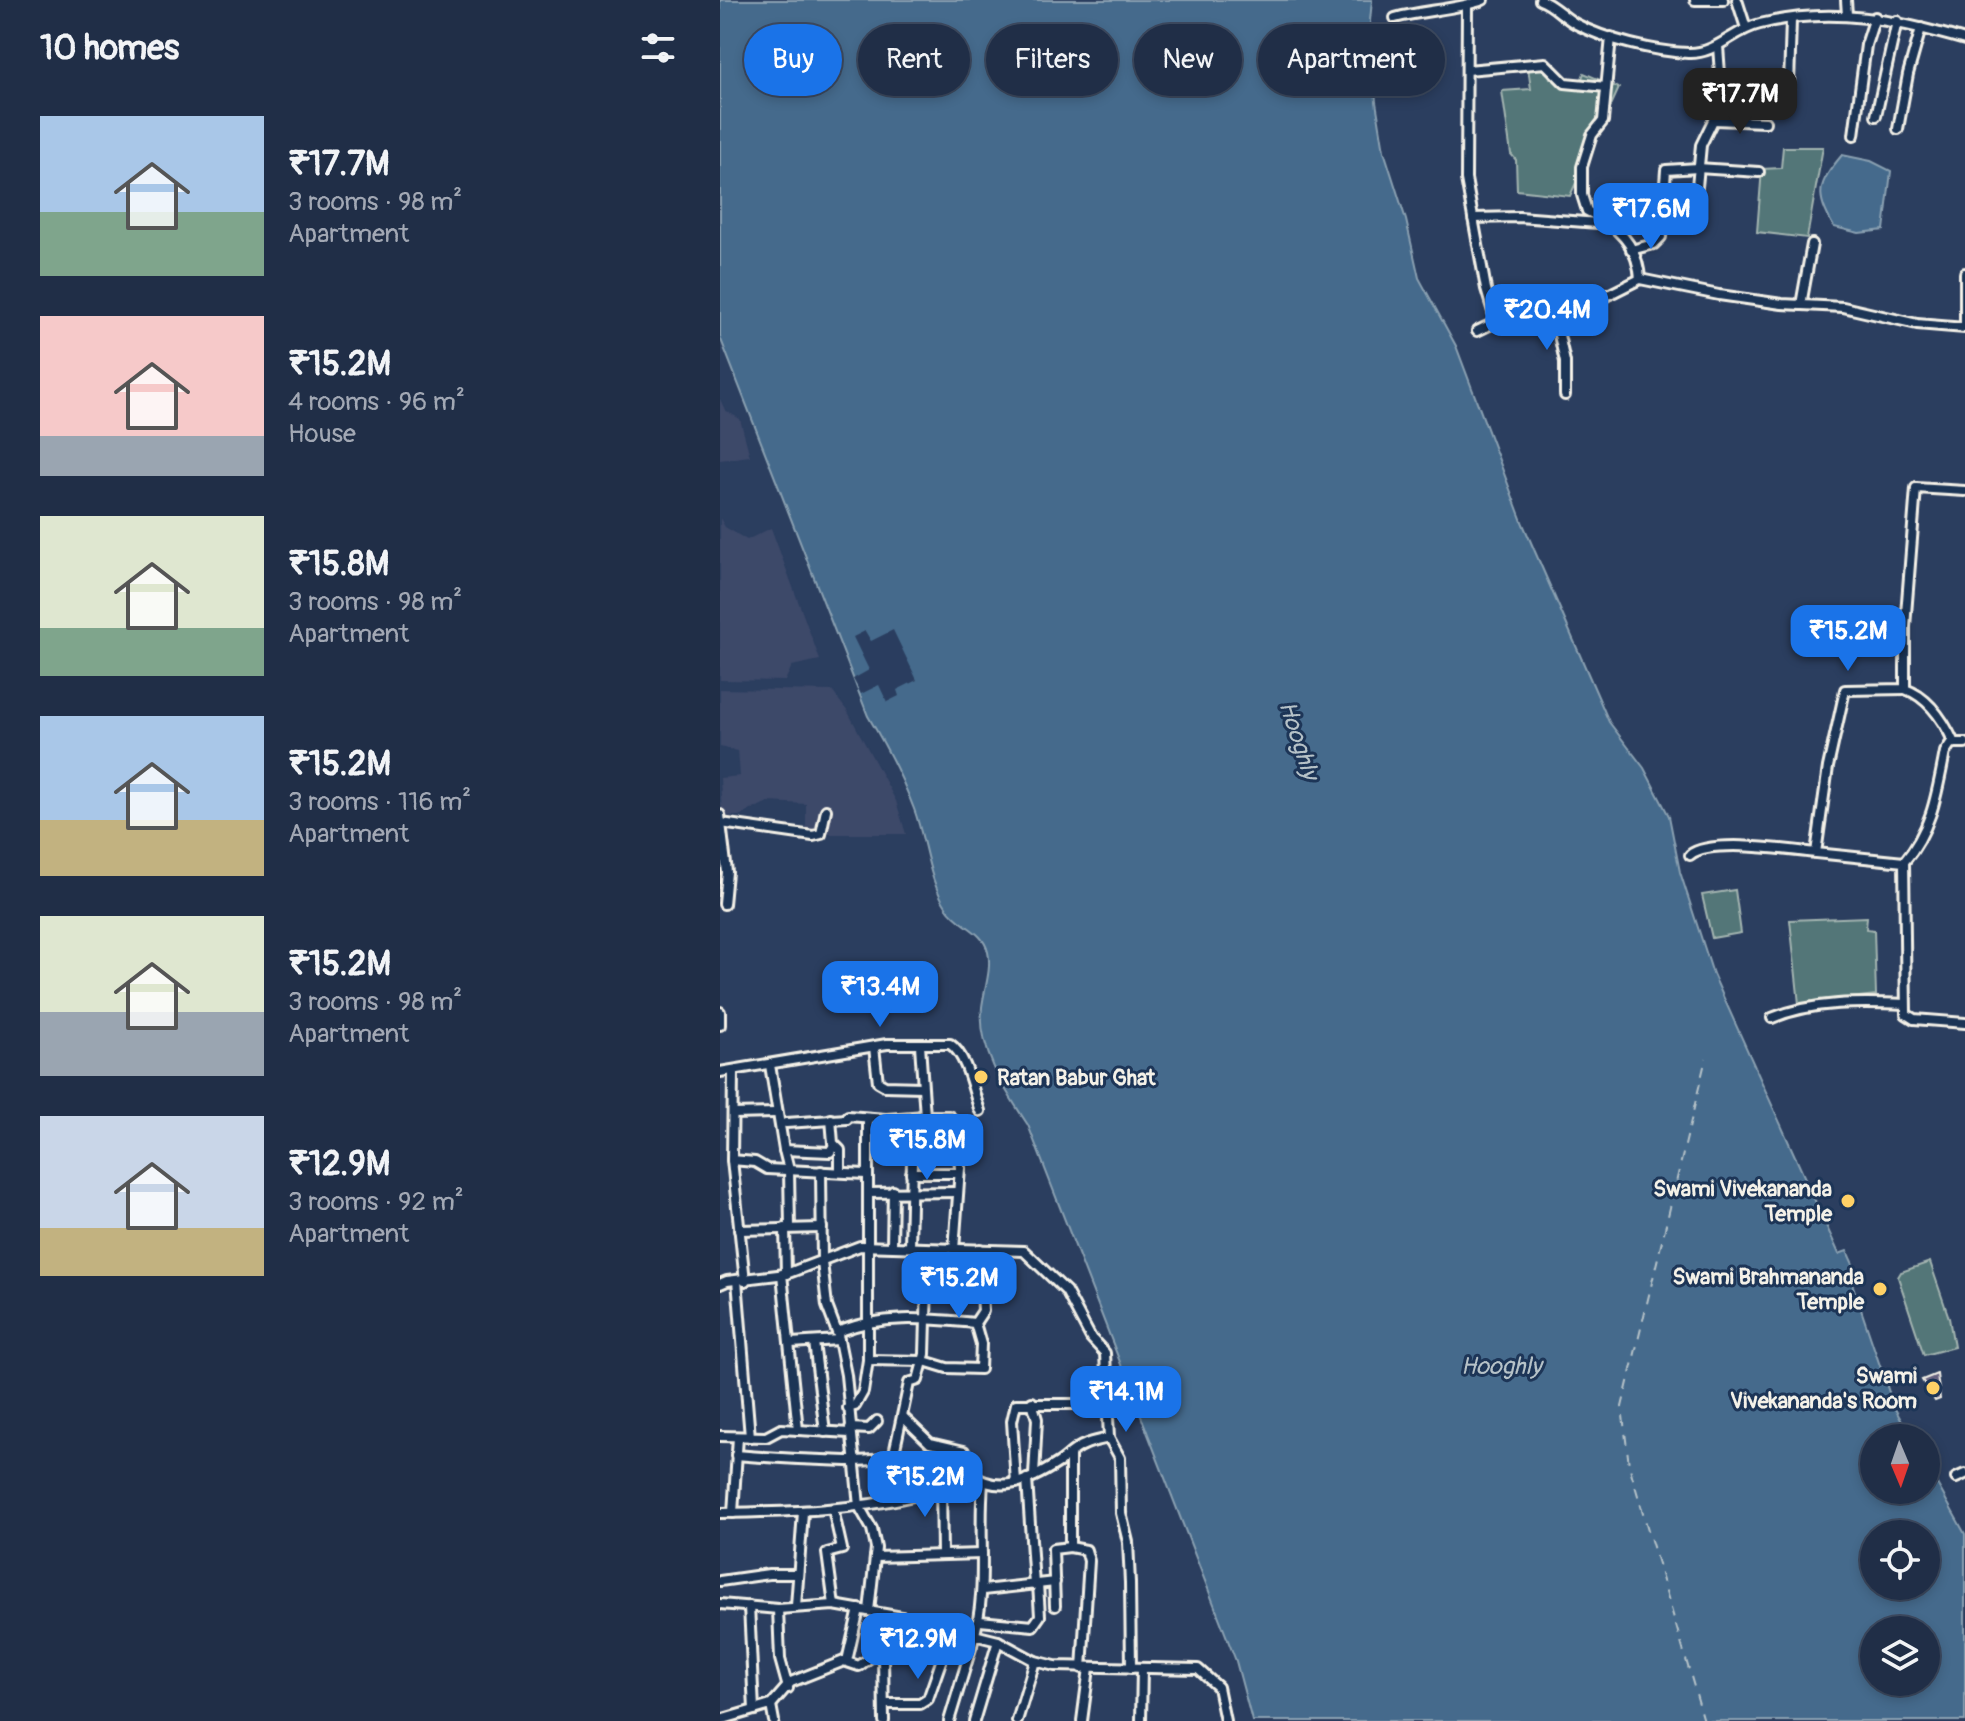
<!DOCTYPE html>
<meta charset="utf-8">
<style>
body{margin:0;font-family:Pangolin,sans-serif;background:#28364e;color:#f1f3f6;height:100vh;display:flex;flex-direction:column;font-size:30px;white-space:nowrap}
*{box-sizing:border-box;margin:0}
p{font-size:26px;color:#a2a8b4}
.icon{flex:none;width:44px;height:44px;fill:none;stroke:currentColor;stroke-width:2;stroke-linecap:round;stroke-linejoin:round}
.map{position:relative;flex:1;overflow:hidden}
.side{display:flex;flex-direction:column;background:#202e47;width:720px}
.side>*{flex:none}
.hud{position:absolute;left:24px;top:24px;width:760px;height:72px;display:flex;gap:16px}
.needle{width:52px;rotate:178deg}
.tools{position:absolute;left:1140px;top:1424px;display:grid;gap:16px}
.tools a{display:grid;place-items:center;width:80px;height:80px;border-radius:50%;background:#202e47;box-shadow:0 4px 12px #0003,0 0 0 2px #3d4a60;font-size:40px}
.price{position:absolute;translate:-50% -68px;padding:0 18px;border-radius:16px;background:#1a73e8;color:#fff;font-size:26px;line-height:52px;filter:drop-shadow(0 2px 4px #0008)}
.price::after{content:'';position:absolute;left:50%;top:48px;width:24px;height:18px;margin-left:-12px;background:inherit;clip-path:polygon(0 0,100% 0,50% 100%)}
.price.selected{background:#222;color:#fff}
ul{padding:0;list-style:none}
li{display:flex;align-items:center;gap:24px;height:200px;padding:0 40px}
li span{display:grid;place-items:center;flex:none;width:224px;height:160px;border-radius:0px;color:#555}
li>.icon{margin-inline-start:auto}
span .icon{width:96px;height:96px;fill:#fffc;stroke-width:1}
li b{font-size:34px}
h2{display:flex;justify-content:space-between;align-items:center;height:96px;padding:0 40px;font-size:34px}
.pill{padding:0 28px;border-radius:36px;background:#202e47;box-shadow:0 4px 12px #0003,0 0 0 2px #3d4a60;font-size:28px;line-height:72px}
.pill.selected{background:#1a73e8;color:#fff}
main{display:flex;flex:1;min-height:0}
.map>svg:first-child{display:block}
</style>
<main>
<section class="side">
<h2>10 homes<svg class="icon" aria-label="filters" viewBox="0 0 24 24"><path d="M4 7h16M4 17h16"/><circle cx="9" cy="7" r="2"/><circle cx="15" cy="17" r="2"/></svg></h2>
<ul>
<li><span style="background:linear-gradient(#a9c7e8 60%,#7fa58c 0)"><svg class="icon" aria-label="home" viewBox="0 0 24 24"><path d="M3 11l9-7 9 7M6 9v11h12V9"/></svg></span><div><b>₹17.7M</b><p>3 rooms · 98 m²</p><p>Apartment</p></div></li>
<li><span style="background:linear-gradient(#f6c9c9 75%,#9aa5b1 0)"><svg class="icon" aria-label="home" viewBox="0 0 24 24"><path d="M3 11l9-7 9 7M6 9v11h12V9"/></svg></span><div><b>₹15.2M</b><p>4 rooms · 96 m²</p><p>House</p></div></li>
<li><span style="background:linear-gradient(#dfe7d0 70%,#7fa58c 0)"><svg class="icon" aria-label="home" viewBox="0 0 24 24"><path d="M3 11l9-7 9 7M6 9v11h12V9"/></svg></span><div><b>₹15.8M</b><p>3 rooms · 98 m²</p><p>Apartment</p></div></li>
<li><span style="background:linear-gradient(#a9c7e8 65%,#c2b280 0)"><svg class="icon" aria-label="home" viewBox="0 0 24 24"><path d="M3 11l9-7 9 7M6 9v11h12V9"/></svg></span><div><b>₹15.2M</b><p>3 rooms · 116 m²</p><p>Apartment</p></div></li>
<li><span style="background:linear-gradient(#dfe7d0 60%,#9aa5b1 0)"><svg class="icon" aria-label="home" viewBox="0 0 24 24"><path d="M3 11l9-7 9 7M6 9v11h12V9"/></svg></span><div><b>₹15.2M</b><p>3 rooms · 98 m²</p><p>Apartment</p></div></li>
<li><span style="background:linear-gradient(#c9d6e8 70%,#c2b280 0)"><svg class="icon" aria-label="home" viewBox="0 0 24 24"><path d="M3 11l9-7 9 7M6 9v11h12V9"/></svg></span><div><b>₹12.9M</b><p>3 rooms · 92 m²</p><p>Apartment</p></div></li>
</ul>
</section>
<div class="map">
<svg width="1245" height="1721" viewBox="0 0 1245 1721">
<rect width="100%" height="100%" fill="#2b3e5f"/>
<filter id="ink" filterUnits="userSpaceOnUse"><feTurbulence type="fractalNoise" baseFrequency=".0125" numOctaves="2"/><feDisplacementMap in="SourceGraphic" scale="16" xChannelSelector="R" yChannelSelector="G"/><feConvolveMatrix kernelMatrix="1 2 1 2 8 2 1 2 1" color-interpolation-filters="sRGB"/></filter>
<g filter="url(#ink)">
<g fill="#3c4869">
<polygon points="0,399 5,410 20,419 30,456 0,460"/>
<polygon points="0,518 5,527 27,540 51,528 100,660 72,666 65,681 0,680"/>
<polygon points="0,689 112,691 128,712 176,801 186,834 97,834 86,829 86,804 48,802 19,816 2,816 0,778 20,776 18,751 0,747"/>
</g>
<g fill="#527678" stroke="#a3b4b0" stroke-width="2">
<polygon points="808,67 827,68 830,78 858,89 864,73 899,88 850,196 797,190 796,160 791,154 782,91 811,89"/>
<polygon points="1063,147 1103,147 1087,238 1037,232 1042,169 1061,168"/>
<polygon points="1015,890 1021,933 992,938 982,895"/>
<polygon points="1147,917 1146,929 1154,930 1156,995 1079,1004 1070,920"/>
<polygon points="1210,1262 1229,1318 1234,1347 1204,1355 1178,1277 1181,1272"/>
</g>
<g fill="#446a8c" stroke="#8aa0b1" stroke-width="2" fill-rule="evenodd">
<path d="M0,0h652l-2,21 6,81 8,49 22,69 13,58 37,68 67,178 86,198 35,46 25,48 11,56 33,102 126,280 8,-3 10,22 -7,4 44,130 17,31h-37v52h52v-26l39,70v187h-713l-16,-60 -208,-536c-23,-35 -50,-74 -46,-118 2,-17 10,-38 6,-55 -5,-22 -29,-26 -41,-44 -19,-28 -21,-67 -33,-99 -12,-32 -28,-63 -46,-93l-148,-379zM1154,1534h52v52h-52zM1154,1630h52v52h-52z"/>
<path d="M1122,155l29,6 20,10 -7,59 -25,3 -25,-6c-19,-33 -17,-42 8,-72z"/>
</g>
<polygon fill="#2b3e5f" points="173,630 197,680 177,690 179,696 167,702 159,685 141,694 133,679 149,670 133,637 145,631 151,641"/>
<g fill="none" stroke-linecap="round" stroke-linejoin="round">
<polyline stroke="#b6c2c8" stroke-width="2" stroke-dasharray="10 8" stroke-linecap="butt" points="984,1721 909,1465 902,1407 986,1058"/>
</g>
<polygon fill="#65617f" stroke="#f4f1e8" stroke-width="2" points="1217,1374 1220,1399 1215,1401 1202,1380"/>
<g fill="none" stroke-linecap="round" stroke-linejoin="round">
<defs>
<g id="street">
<path d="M820,0c14,5 23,17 36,24 28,15 79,28 112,29 29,1 45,-23 72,-29 73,-18 136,-4 205,16"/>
<polyline points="975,0 1003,0"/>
<polyline points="1017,0 1026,28"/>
<polyline points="1126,0 1127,15"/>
<polyline points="747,6 746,179 766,289 776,322"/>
<path d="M675,18c29,-8 60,-8 88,-18"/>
<path d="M891,37l-8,84 -11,14 -10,32v28l5,16c30,14 51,34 53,68"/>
<polyline points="747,70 825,63 845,83 886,87"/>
<polyline points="1056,87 1069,85 1071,20"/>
<polyline points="1156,116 1177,21"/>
<polyline points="995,120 1045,122"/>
<polyline points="1178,129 1188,74 1201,28"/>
<polyline points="1134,135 1146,45 1155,17"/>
<polyline points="753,218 799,217 878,223"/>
<polyline points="974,218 981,145 1002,102 998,46"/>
<polyline points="911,250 934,244 941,237 946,170 978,168 1039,172"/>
<polyline points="1245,273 1245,324"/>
<polyline points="1081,305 1092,244"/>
<polyline points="833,308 845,362 845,395"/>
<polyline points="757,331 797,312 878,300 920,279 999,295 1062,304 1123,307 1197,324 1245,328"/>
<path d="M1185,689c23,8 39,32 49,54"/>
<polyline points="0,815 7,872 4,904"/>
<polyline points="1,823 93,836 101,834 106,810"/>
<polyline points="1096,853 1184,862 1186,1014 1194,1019 1245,1023"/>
<path d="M970,855c20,-17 99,-5 126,-2l12,-86 17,-77 60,-1v-62l11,-139 49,3"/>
<path d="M1184,862c28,-33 33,-69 41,-110l6,-9h14"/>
<path d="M1052,1018c41,-17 90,-16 133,-14"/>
<polyline points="0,1025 0,1012"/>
<polyline points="200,1045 205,1116 229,1116 236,1122 240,1168 234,1250"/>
<polyline points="154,1047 158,1082 165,1086 202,1087"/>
<polyline points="50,1065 64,1150 110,1152 114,1145"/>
<polyline points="13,1071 12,1160 25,1281"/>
<path d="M0,1072l167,-28h63c17,11 23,48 30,67"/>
<polyline points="13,1114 56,1113"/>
<polyline points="128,1116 166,1119 205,1116"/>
<polyline points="188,1118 192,1161 190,1247"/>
<polyline points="111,1119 113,1143 120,1150 120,1172"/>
<polyline points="66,1123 127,1119"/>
<polyline points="64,1150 69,1170 70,1228"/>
<polyline points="12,1160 35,1162 47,1169 146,1174"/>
<polyline points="101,1171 102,1262 107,1306 118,1335 126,1375 139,1506 152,1529 156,1548 149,1611"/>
<polyline points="191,1173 239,1173"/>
<polyline points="148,1193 238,1192"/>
<polyline points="65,1228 66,1274"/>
<polyline points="19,1230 102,1228"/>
<polyline points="172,1245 173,1191"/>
<polyline points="62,1274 78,1430"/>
<polyline points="17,1280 30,1437"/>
<polyline points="0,1284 7,1281 66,1274 140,1246 304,1251 346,1291 371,1338 385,1353 389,1438"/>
<path d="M118,1335l2,-4c44,-17 88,-12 135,-8"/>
<polyline points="94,1342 105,1432"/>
<polyline points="71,1343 119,1340"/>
<polyline points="148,1360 204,1361 227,1368 260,1369 261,1344 255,1323 263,1311 260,1249"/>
<polyline points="312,1402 317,1419 314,1476"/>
<polyline points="128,1408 135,1406 143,1392 148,1360 148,1118"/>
<polyline points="183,1417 210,1443 244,1451 250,1474"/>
<polyline points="130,1428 149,1429 157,1421"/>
<polyline points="0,1436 46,1437 61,1429 130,1433"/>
<path d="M16,1455c37,3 74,5 111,6 28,1 59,-9 85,7l6,19"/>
<polyline points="173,1458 189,1383 198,1380 205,1354 208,1250"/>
<polyline points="1236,1478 1245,1474"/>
<polyline points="307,1479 314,1585"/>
<polyline points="296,1483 292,1421 296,1404 389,1404"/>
<polyline points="221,1485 222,1553"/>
<polyline points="113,1509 122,1549 107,1553 114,1605"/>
<path d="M0,1513c67,-1 132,-2 198,-18 18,-5 35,-14 52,-21 30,21 60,7 88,-11 9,-6 17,-15 26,-18 8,-4 17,-5 25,-7l11,20 1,55 7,29 2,41 1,85"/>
<polyline points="13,1513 18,1437"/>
<polyline points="350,1547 366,1550 369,1561 362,1668"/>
<polyline points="155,1557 262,1554"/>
<polyline points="0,1581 49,1574 78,1574"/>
<polyline points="263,1590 335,1582"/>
<polyline points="0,1604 58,1609 114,1605 182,1617 278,1641 315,1661 335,1666 478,1669 498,1687 505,1721"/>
<polyline points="29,1606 34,1710"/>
<polyline points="76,1606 83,1512"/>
<polyline points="335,1606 333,1549 350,1547 350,1454"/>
<polyline points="58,1609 60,1659 68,1688"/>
<polyline points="260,1621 313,1626 320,1616 318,1584"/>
<polyline points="163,1654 164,1721"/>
<polyline points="127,1661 139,1609"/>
<polyline points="165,1704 200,1704 208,1699 225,1650"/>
<polyline points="51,1705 54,1721"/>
<path d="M0,1720l51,-15 20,-23 53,-21 15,5 12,-9 12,-3h51l38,-9c17,-54 6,-107 11,-162"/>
<polyline points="229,1721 252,1645"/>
<polyline points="254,1721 278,1641"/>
<polyline points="297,1721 315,1661"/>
<polyline points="362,1721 369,1668"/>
<polyline points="421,1721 422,1668"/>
</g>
</defs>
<use href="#street" stroke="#f4f1e8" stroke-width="14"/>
<use href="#street" stroke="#1d3557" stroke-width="8"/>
</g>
</g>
<g fill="#ffd166" stroke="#1d3557" stroke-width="3">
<circle cx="261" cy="1077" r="8"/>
<circle cx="1128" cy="1201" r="8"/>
<circle cx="1160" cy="1289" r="8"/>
<circle cx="1213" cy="1388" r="8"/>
</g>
<g text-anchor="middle" stroke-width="6" stroke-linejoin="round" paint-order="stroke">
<g font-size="22" font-weight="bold" fill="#f4f1e8" stroke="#1d3557" text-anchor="end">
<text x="277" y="1085" text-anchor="start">Ratan Babur Ghat</text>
<text x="1112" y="1196">Swami Vivekananda<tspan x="1112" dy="25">Temple</tspan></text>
<text x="1144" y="1284">Swami Brahmananda<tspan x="1144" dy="25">Temple</tspan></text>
<text x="1197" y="1383">Swami<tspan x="1197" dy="25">Vivekananda's Room</tspan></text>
</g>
<g font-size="24" font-style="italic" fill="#b6c2c8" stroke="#1d3557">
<text transform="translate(579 740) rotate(72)" y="8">Hooghly</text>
<text x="781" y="1374">Hooghly</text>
</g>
</g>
</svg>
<div class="tools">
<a><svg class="needle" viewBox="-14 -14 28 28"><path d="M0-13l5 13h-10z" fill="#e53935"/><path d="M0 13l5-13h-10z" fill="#a2a8b4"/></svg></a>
<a><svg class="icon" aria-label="locate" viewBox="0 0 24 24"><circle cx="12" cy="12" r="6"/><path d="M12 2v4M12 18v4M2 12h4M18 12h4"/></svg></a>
<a><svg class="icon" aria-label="layers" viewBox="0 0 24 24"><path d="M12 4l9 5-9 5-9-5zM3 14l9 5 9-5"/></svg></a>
</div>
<b class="price selected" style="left:1020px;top:136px">₹17.7M</b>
<b class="price" style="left:931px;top:251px">₹17.6M</b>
<b class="price" style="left:827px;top:352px">₹20.4M</b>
<b class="price" style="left:1128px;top:673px">₹15.2M</b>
<b class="price" style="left:160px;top:1029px">₹13.4M</b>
<b class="price" style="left:207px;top:1182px">₹15.8M</b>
<b class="price" style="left:239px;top:1320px">₹15.2M</b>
<b class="price" style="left:406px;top:1434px">₹14.1M</b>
<b class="price" style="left:205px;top:1519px">₹15.2M</b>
<b class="price" style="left:198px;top:1681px">₹12.9M</b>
<div class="hud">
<a class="pill selected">Buy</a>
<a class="pill">Rent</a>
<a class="pill">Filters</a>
<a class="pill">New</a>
<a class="pill">Apartment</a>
</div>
</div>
</main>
